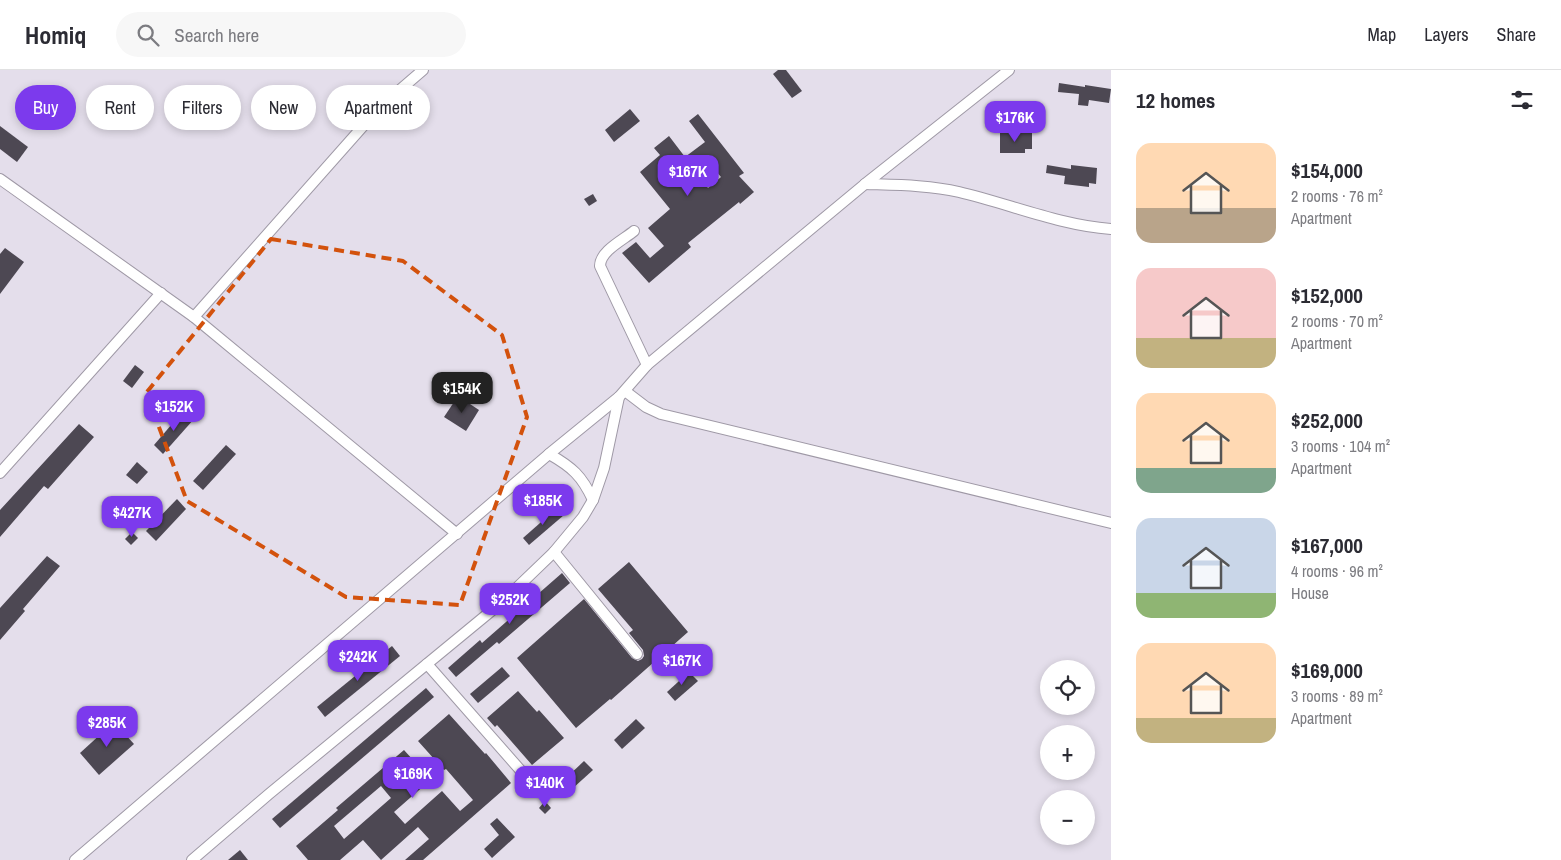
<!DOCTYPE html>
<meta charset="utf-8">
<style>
body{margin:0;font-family:"Archivo Narrow",sans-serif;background:#f7f7f7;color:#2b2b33;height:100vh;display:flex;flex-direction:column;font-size:19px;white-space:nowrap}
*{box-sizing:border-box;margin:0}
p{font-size:16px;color:#7c7c81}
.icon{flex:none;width:28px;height:28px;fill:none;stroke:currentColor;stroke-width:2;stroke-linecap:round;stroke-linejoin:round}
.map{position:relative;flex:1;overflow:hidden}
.details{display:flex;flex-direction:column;background:#fff;width:450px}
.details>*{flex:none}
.guide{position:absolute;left:15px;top:15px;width:475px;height:45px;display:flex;gap:10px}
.controls{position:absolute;left:1040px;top:590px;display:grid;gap:10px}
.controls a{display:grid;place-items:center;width:55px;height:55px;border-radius:50%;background:#fff;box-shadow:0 2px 8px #0003;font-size:25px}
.price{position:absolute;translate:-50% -42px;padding:0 11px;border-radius:10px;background:#7c3aed;color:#fff;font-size:16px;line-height:32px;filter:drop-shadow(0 1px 2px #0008)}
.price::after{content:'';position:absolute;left:50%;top:30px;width:15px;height:11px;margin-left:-8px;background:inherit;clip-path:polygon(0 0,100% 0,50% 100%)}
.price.current{background:#222;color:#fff}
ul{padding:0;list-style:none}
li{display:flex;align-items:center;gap:15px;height:125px;padding:0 25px}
li span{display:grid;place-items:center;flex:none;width:140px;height:100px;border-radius:15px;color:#555}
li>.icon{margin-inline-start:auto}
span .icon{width:60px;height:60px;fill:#fffc;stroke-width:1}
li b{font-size:21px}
h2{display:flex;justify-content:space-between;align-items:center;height:60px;padding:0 25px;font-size:21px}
.pill{padding:0 18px;border-radius:22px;background:#fff;box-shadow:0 2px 8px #0003;font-size:18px;line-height:45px}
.pill.current{background:#7c3aed;color:#fff}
header{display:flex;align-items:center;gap:30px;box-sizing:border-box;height:70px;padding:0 25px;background:#fff;border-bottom:1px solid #e1e1e2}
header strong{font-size:24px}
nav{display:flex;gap:28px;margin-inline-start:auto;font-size:18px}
.search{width:350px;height:45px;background:#f7f7f7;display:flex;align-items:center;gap:12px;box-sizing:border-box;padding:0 18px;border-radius:28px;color:#7c7c81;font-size:19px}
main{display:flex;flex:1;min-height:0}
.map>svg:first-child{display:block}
</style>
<header>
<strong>Homiq</strong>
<div class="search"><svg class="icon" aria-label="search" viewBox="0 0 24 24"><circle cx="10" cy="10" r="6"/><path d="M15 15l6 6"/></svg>Search here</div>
<nav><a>Map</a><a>Layers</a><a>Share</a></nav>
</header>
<main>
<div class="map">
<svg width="1111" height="790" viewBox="0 0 1111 790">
<rect width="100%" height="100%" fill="#e4deeb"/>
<g fill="#4d4853" fill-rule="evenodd">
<polygon points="778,0 786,0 802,21 792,28 773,4"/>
<polygon points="1059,13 1085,17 1085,15 1111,19 1109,33 1089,30 1088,36 1078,35 1079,24 1058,22"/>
<polygon points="630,39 640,51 614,72 605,60"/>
<path d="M698,44l46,59 -5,3 15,16 -14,12 -1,-2 -51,41 3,4 -42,36 -27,-30 14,-11 14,16 14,-12 -16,-18 22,-19 -30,-37 20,-17 -6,-7 15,-12 16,21 20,-15 -16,-21zM710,94l11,13 -13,11 -11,-14z"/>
<polygon points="0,56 28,77 17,92 0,79"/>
<polygon points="1000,63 1032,63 1032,79 1025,79 1025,83 1000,83"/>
<polygon points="1047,95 1071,99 1071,95 1097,98 1096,114 1089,113 1089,117 1064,114 1065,106 1046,103"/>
<polygon points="593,124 597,131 589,136 584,129"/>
<polygon points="5,178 24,192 0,224 0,184"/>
<polygon points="135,295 144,302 132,318 123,311"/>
<polygon points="458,326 479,340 466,361 444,347"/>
<polygon points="184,340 194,349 163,384 154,375"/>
<polygon points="79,354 94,367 48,419 44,416 0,467 0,440"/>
<polygon points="226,375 236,384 203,420 193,411"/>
<polygon points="137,392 148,402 137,414 126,405"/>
<polygon points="177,429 186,439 156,471 146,461"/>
<polygon points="557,438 564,445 529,475 523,468"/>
<polygon points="132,462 138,468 131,475 125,469"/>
<polygon points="47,486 60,496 23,539 25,541 0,570 0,538"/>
<polygon points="629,492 688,562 611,630 610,629 576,658 517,588 584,529 632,588 638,591 642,589 644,586 643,580 629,563 633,560 598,519"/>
<polygon points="562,503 570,513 499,574 497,572 456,607 448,598 480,570 482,573"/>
<polygon points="392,576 400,586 325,647 317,637"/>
<polygon points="502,597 510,606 478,633 470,624"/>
<polygon points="689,602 698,611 675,631 667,622"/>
<polygon points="426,618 434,627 280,758 272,749"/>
<polygon points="518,621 537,642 539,640 564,668 532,695 497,655 495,657 487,648"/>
<path d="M449,644l36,40 1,-1 25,30 -88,77h-18l24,-21 -11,-12 -37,33 -18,-20 -23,20h-32l-12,-14 42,-36 -2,-2 68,-58 19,21 12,-11 -17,-19zM443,699l1,1 2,-1 27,31 -13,11 -18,-20 -37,33 -11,-12zM381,716l10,12 -47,41 -10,-13z"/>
<polygon points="636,649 645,658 622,679 614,670"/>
<polygon points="114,652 134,674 99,705 80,683"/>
<polygon points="584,691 593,700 572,719 564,710"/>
<polygon points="545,731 551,738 545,744 539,738"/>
<polygon points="497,748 515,767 492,788 484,779 499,765 490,754"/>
<polygon points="240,780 248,790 228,790"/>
</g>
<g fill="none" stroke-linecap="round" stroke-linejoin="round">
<defs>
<g id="minor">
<polyline points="0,109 194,247 457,464"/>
<path d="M865,114c31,1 64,1 94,8 51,12 100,33 152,37"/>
<path d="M634,161c-11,9 -34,20 -34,35l47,99"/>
<polyline points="194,247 380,37 423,0"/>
<polyline points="625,321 646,337 661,344 1111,453"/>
<path d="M549,384c23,13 33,22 44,46"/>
<polyline points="0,403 161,223"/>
<polyline points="554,482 637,584"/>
<polyline points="427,594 522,702"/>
<polyline points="75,790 549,384 619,327 647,295 865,114 1009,0"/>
<polyline points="192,790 269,724 501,533 554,482 583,447 593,430 604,398 619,327"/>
</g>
</defs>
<use href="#minor" stroke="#9f99a6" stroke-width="12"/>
<use href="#minor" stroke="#fff" stroke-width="10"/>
</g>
<path fill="none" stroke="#d3520d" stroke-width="4" stroke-dasharray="10 6" stroke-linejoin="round" d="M271,169l132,22 99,74 25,82 -67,188 -114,-8 -159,-96 -41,-108z"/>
</svg>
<div class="controls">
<a><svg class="icon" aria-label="locate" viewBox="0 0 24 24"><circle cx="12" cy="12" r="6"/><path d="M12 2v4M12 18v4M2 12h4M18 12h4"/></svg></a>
<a>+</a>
<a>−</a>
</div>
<b class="price" style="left:1015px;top:73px">$176K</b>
<b class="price" style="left:688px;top:127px">$167K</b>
<b class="price current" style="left:462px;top:344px">$154K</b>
<b class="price" style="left:174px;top:362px">$152K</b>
<b class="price" style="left:543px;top:456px">$185K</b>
<b class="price" style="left:132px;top:468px">$427K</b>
<b class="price" style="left:510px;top:555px">$252K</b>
<b class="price" style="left:358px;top:612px">$242K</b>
<b class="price" style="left:682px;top:616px">$167K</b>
<b class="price" style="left:107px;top:678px">$285K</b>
<b class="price" style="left:413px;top:729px">$169K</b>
<b class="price" style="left:545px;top:738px">$140K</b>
<div class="guide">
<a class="pill current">Buy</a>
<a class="pill">Rent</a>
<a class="pill">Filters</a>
<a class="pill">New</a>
<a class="pill">Apartment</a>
</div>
</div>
<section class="details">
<h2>12 homes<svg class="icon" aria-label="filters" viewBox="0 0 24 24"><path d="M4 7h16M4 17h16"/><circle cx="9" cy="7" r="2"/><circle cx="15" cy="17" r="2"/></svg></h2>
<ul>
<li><span style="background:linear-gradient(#ffd9b3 65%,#b9a48a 0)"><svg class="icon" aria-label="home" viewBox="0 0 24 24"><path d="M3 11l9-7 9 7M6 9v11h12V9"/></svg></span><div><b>$154,000</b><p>2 rooms · 76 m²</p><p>Apartment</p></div></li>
<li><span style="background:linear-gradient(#f6c9c9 70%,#c2b280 0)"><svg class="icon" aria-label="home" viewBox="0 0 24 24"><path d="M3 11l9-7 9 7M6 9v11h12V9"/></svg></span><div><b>$152,000</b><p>2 rooms · 70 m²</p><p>Apartment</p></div></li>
<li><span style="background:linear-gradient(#ffd9b3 75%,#7fa58c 0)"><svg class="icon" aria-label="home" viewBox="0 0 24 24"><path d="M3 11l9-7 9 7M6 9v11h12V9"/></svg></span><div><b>$252,000</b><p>3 rooms · 104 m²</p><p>Apartment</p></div></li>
<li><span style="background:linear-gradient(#c9d6e8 75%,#8fb573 0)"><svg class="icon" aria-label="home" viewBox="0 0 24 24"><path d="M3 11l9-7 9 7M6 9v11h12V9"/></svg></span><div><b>$167,000</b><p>4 rooms · 96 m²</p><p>House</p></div></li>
<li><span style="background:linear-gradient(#ffd9b3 75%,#c2b280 0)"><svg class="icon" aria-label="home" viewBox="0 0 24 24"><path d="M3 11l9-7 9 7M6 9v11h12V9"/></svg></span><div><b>$169,000</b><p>3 rooms · 89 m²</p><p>Apartment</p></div></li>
</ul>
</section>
</main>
